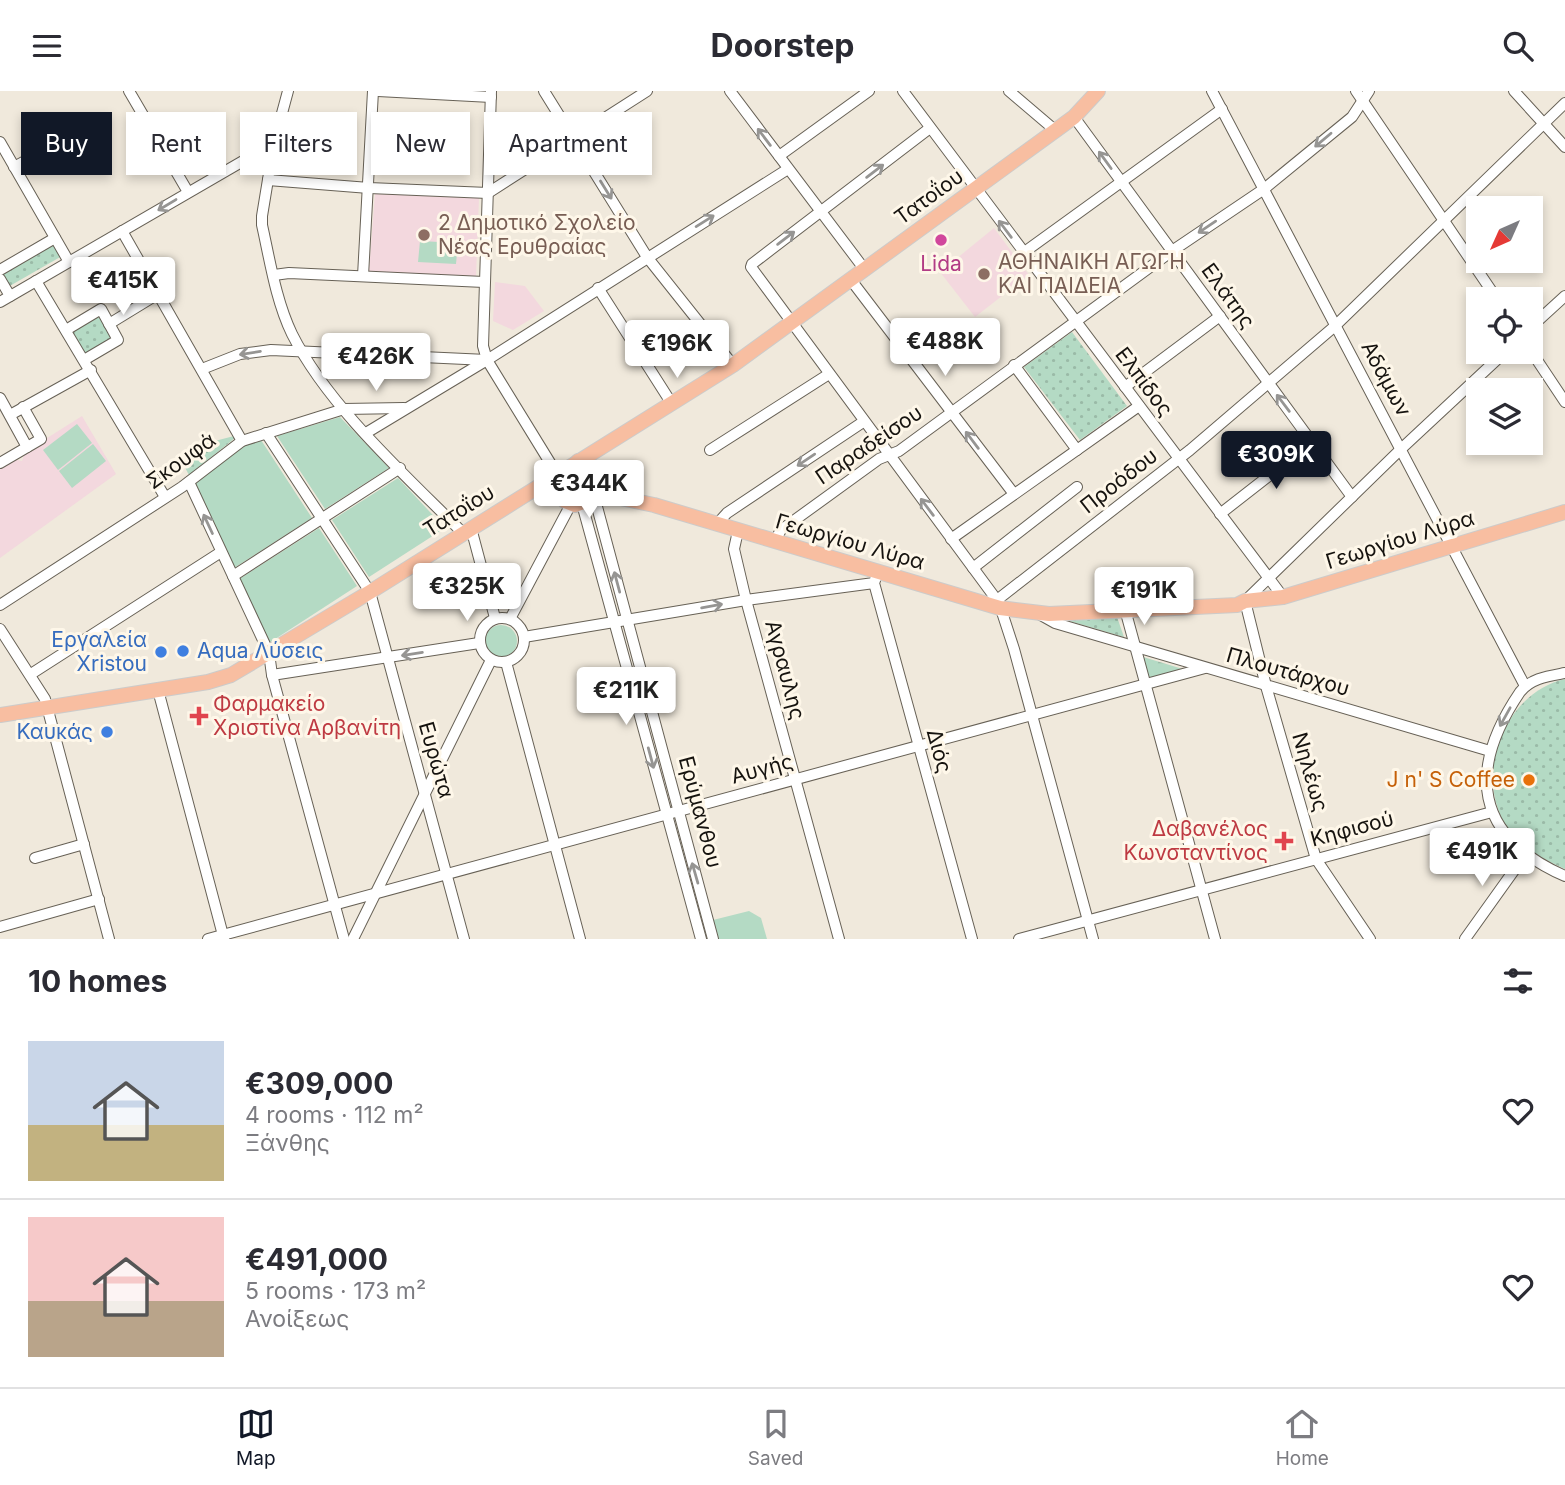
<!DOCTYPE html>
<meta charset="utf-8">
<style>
body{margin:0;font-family:Inter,sans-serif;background:#f2f2f3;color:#2b2b33;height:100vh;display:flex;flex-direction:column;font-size:26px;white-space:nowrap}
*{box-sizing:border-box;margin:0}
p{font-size:23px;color:#7c7c81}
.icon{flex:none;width:38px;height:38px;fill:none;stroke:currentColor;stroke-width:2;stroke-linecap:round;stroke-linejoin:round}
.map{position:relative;height:848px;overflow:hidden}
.details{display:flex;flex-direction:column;background:#fff;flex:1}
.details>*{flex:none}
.hud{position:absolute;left:21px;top:21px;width:700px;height:63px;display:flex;gap:14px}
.needle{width:46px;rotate:225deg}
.controls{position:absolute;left:1466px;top:105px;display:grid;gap:14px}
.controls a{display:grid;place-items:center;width:77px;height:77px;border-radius:0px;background:#fff;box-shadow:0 4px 10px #0003;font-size:35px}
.price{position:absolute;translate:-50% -60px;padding:0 16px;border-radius:7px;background:#fff;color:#222;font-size:23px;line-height:46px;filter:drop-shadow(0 2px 4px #0008)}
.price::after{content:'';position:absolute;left:50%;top:42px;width:21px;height:16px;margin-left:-10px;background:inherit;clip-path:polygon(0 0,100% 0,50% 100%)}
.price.on{background:#111827;color:#fff}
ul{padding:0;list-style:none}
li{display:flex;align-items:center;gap:21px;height:175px;padding:0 28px}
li+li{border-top:2px solid #e1e1e2}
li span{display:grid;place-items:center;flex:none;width:196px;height:140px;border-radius:0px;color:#555}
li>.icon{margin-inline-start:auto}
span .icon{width:84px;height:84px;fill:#fffc;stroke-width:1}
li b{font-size:30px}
h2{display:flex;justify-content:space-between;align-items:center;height:84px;padding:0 28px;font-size:30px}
.chip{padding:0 24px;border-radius:0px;background:#fff;box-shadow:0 4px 10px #0003;font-size:24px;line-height:63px}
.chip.on{background:#111827;color:#fff}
header{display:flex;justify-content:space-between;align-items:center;height:91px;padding:0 28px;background:#fff;font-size:32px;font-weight:700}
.dock{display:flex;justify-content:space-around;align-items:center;height:98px;border-top:2px solid #e1e1e2;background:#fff;font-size:19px;color:#7c7c81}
.dock a{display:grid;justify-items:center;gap:4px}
.dock .on{color:#111827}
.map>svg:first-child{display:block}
</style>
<header><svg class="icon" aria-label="menu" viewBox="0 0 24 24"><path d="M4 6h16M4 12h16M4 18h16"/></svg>Doorstep<svg class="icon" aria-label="search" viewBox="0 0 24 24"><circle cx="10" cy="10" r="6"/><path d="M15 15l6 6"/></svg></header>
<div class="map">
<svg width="1565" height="848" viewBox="0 0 1565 848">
<defs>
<pattern id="forest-firs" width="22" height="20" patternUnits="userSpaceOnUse" patternTransform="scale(1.75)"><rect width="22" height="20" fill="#b4dac4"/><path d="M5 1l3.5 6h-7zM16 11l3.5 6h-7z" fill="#9abaa7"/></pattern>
<pattern id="park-dots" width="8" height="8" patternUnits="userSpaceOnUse" patternTransform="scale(1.75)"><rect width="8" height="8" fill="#b4dac4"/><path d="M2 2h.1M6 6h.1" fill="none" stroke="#9abaa7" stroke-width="1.8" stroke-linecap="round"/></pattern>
</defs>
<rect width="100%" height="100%" fill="#f0e9dc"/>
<g fill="#f3d8de">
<polygon points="375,103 479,107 476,186 369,180"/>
<polygon points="994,137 1029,184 975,226 940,181"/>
<polygon points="495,191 525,195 544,220 513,239 493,230"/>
<polygon points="82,325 116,383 0,467 0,376 13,368 22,370 25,361"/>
</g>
<g fill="#b4dac4">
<polygon points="420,150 458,152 456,173 418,171"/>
<polygon points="340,326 389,377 325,418 277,345"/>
<polygon points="77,333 92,352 58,379 43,359"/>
<polygon points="261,349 312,427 234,477 195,392 243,354"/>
<polygon points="93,353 106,370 72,397 59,380"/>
<polygon points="398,387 445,437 369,486 332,429"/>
<polygon points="319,437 357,495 269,552 239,488"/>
<circle cx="501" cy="550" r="16"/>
<polygon points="749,820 761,827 767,848 719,848 713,829"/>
</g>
<polygon fill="url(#forest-firs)" points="1140,565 1186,579 1146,592"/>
<g fill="url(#park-dots)">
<polygon points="53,151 62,165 8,196 0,182"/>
<polygon points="100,222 115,248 87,265 71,240"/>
<polygon points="1072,241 1127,315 1080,349 1024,276"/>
<polygon points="234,345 235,347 189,384 182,371 188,357"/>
<polygon points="1117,526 1124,546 1066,529"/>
<path d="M1565,588v190c-28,-13 -57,-29 -67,-60 -18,-51 13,-118 67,-130z"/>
</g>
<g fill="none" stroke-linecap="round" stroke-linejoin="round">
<defs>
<g id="minor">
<polyline points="129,0 188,101"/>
<path d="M288,0l-14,52 -12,73v9c8,36 14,76 30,109 36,72 114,142 171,199"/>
<polyline points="378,0 491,6"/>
<polyline points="491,0 483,255 487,269 557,383"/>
<polyline points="544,0 647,166 733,274"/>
<polyline points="730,0 865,179"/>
<polyline points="903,0 1283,506"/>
<polyline points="1009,0 1056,40"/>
<polyline points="1212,0 1525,595"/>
<polyline points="1356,0 1497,208"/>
<polyline points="1514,0 1565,56"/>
<polyline points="1074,26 1352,406"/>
<polyline points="930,37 752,173 751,176 999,512 1014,558 1093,848"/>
<polyline points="0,51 69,171"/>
<polyline points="779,65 869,0"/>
<polyline points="247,67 270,77"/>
<polyline points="14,76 70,46"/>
<polyline points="268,89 369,97 488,102 647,0"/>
<polyline points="122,140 242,350"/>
<polyline points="1023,162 1222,18"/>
<polyline points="0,179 55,147"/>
<polyline points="274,184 289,182 484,191"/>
<polyline points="363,185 373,0"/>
<polyline points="0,188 10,205"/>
<polyline points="851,189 1014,403"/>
<polyline points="36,190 165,406"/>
<polyline points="598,197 672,313"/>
<polyline points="0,211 274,52"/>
<polyline points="109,233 158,203"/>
<polyline points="1531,236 1565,205"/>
<polyline points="66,239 101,218 118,249 84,269"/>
<polyline points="1531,260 1565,311"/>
<polyline points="1014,274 1077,359"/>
<polyline points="202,278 240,263 271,259 487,269"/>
<polyline points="1125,296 1220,225"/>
<polyline points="0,307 27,356"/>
<polyline points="10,324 91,279"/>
<polyline points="266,342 370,501 464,848"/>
<polyline points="366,342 487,269 788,78"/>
<polyline points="710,359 829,283"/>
<polyline points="0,372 41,348 23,316"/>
<polyline points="189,391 269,562 272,584 344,848"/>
<polyline points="590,404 596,412 713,848"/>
<polyline points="582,413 701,848"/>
<polyline points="1220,423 1312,351"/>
<polyline points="717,433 727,422 863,331"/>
<polyline points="471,437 495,527"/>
<polyline points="738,440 734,458 746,509 839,848"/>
<polyline points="951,448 1139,315"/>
<polyline points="774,451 781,439 879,368 899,360 1172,160 1264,98 1352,26 1369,0"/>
<polyline points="973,477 1077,396"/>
<polyline points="878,481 874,492 972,848"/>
<polyline points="233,485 400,377"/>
<polyline points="997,509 1190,359 1335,235 1565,12"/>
<polyline points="1123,511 1215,848"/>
<polyline points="0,514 182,396 242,350 344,318 404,317"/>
<polyline points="1039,523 1055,532 1490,660"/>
<circle cx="502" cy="549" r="22"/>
<polyline points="510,528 571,413"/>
<polyline points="0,538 45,608 109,848"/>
<polyline points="524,546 746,509 874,492"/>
<polyline points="506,571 580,848"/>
<path d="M1565,582c-16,3 -34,5 -45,19 -53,78 -46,144 45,184"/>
<polyline points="31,583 221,461"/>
<polyline points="272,584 479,552"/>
<polyline points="158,599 224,848"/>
<polyline points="35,767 84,753"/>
<polyline points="0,836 99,808"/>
<polyline points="208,848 1205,577"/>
<polyline points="353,848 491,569"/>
<polyline points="1019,848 1492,721"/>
<polyline points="1370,848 1316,768 1266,595 1245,510 1401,358 1505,261"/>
<polyline points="1465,848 1525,764"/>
</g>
<g id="major">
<polyline points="551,387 565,410 575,414 586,410 592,397 578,370"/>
<polyline points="590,404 602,403 654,414 1000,517 1049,523 1237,514 1245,510 1283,506 1565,421"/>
<polyline points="0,624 208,591 231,584 370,501 733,274 1074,26 1098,0"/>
</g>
</defs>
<use href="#minor" stroke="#676156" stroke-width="12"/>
<use href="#major" stroke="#cccbca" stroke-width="16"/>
<use href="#minor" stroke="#fff" stroke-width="10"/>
<use href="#major" stroke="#f8bea1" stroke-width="14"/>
</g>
<defs><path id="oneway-shaft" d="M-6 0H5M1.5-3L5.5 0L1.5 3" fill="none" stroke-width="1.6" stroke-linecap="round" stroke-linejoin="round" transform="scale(1.75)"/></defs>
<g stroke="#969593">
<use href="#oneway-shaft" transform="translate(764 46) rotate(-127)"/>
<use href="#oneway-shaft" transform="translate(1323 49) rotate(140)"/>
<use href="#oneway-shaft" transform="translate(1105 69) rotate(-126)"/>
<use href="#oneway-shaft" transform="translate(875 80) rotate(-37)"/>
<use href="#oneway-shaft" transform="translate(606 99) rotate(58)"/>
<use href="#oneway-shaft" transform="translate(167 114) rotate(149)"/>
<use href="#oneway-shaft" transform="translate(705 130) rotate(-32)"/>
<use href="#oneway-shaft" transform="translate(1207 136) rotate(146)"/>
<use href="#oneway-shaft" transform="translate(1005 138) rotate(-127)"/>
<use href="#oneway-shaft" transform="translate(786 147) rotate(-37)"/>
<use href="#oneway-shaft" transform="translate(250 262) rotate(171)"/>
<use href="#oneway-shaft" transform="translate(1283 312) rotate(-127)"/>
<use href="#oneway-shaft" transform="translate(972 349) rotate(-127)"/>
<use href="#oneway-shaft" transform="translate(806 369) rotate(146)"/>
<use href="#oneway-shaft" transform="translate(927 416) rotate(-127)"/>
<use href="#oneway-shaft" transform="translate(208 433) rotate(-115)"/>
<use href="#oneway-shaft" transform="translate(617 491) rotate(-105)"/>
<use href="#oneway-shaft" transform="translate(712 515) rotate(-10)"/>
<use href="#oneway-shaft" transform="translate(412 563) rotate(171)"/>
<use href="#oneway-shaft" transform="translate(1505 626) rotate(119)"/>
<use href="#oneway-shaft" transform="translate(651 667) rotate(75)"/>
<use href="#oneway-shaft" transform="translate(695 782) rotate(-106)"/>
</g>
<g fill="#8d6e63" stroke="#fef7e9" stroke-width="2.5">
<circle cx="424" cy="144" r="7"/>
<circle cx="984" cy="183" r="7"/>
</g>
<circle fill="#d1479c" stroke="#fef7e9" stroke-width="2.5" cx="941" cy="149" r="7"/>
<g fill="#3f7fe0" stroke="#fef7e9" stroke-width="2.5">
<circle cx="183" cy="560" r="7"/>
<circle cx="161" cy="561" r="7"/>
<circle cx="107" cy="641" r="7"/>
</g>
<g fill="#e0444e" stroke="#fef7e9" stroke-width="2.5">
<path d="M195.5 614.5h7v7h7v7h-7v7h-7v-7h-7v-7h7z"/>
<path d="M1280.5 739.5h7v7h7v7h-7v7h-7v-7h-7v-7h7z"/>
</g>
<circle fill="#e8710a" stroke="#fef7e9" stroke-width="2.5" cx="1529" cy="689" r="7"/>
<g text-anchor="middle" stroke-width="6" stroke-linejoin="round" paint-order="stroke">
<g font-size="21" fill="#16130f" stroke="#fef7e9">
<text transform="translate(929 106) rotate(-36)" y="7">Τατοΐου</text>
<text transform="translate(1228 205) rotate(54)" y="7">Ελάτης</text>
<text transform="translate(1386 288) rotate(62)" y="7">Αδάμων</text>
<text transform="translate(1144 291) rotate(53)" y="7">Ελπίδος</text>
<text transform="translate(869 354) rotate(-34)" y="7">Παραδείσου</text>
<text transform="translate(181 370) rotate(-36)" y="7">Σκουφά</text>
<text transform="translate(1119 390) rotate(-38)" y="7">Προόδου</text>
<text transform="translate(459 420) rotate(-32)" y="7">Τατοΐου</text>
<text transform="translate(1400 449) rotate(-17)" y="7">Γεωργίου Λύρα</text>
<text transform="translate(850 451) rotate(16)" y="7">Γεωργίου Λύρα</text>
<text transform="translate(785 579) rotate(75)" y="7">Αγραυλης</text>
<text transform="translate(1288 581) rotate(16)" y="7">Πλουτάρχου</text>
<text transform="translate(939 660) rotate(75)" y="7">Διός</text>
<text transform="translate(436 669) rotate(74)" y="7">Ευρώτα</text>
<text transform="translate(762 678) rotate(-15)" y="7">Αυγής</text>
<text transform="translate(1310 681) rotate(74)" y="7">Νηλέως</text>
<text transform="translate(700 721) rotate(75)" y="7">Ερύμανθου</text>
<text transform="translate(1352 738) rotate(-15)" y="7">Κηφισού</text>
</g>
<g font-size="21" fill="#785e54" stroke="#fef7e9" text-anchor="start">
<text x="438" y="139">2 Δημοτικό Σχολείο<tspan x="438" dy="24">Νέας Ερυθραίας</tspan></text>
<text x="998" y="178">ΑΘΗΝΑΙΚΗ ΑΓΩΓΗ<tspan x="998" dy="24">ΚΑΙ ΠΑΙΔΕΙΑ</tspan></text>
</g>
<g font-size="21" fill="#b23c85" stroke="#fef7e9">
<text x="941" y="180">Lida</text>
</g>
<g font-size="21" fill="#366cbe" stroke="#fef7e9" text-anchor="end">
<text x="147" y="556">Εργαλεία<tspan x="147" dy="24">Xristou</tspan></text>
<text x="197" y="567" text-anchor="start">Aqua Λύσεις</text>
<text x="93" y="648">Καυκάς</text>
</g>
<g font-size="21" fill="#be3a42" stroke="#fef7e9" text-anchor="start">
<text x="213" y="620">Φαρμακείο<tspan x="213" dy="24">Χριστίνα Αρβανίτη</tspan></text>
<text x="1268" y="745" text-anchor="end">Δαβανέλος<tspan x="1268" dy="24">Κωνσταντίνος</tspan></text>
</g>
<g font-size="21" fill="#c56008" stroke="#fef7e9" text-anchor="end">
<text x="1515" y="696">J n' S Coffee</text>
</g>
</g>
</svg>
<div class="controls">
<a><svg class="needle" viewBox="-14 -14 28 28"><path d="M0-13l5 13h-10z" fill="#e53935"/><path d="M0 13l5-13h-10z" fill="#7c7c81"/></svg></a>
<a><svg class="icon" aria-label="locate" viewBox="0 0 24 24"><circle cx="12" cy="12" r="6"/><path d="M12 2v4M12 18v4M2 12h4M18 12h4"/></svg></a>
<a><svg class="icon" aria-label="layers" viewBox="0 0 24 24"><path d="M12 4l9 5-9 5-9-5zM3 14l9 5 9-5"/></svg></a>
</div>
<b class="price" style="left:123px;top:226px">€415K</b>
<b class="price" style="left:945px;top:287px">€488K</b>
<b class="price" style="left:677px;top:289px">€196K</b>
<b class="price" style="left:376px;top:302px">€426K</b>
<b class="price on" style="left:1276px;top:400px">€309K</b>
<b class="price" style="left:589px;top:429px">€344K</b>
<b class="price" style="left:467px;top:532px">€325K</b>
<b class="price" style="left:1144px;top:536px">€191K</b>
<b class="price" style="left:626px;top:636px">€211K</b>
<b class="price" style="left:1482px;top:797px">€491K</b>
<div class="hud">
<a class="chip on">Buy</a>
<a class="chip">Rent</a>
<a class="chip">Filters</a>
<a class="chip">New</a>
<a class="chip">Apartment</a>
</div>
</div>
<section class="details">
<h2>10 homes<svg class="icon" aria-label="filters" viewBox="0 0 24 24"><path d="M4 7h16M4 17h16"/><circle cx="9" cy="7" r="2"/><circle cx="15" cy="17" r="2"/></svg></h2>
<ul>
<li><span style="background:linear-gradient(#c9d6e8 60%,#c2b280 0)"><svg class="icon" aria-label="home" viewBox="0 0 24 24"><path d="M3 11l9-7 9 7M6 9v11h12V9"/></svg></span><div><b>€309,000</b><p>4 rooms · 112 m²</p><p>Ξάνθης</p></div><svg class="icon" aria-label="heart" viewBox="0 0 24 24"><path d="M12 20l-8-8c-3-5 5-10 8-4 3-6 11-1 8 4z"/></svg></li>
<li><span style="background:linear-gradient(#f6c9c9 60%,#b9a48a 0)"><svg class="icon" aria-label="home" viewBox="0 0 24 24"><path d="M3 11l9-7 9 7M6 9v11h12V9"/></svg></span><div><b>€491,000</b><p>5 rooms · 173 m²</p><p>Ανοίξεως</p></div><svg class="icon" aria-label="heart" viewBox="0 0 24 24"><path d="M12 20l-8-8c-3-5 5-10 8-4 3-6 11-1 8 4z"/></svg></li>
</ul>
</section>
<nav class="dock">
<a class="on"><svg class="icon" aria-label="map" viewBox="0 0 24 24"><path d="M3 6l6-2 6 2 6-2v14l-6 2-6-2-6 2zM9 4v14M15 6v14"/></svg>Map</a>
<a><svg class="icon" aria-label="saved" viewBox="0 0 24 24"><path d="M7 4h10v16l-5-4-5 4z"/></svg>Saved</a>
<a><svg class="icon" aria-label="home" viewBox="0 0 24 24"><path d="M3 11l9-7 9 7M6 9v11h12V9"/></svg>Home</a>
</nav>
